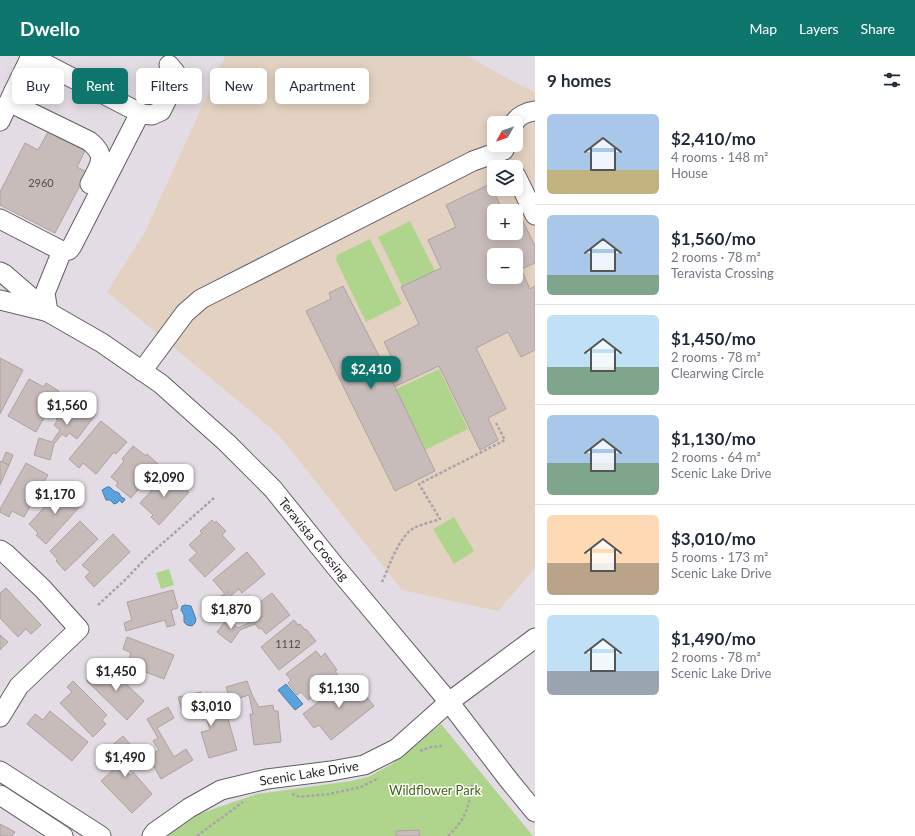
<!DOCTYPE html>
<meta charset="utf-8">
<style>
body{margin:0;font-family:Lato,sans-serif;background:#f2f2f3;color:#1f2937;height:100vh;display:flex;flex-direction:column;font-size:15px;white-space:nowrap}
*{box-sizing:border-box;margin:0}
p{font-size:13px;color:#747a83}
.icon{flex:none;width:22px;height:22px;fill:none;stroke:currentColor;stroke-width:2;stroke-linecap:round;stroke-linejoin:round}
.map{position:relative;flex:1;overflow:hidden}
.side{display:flex;flex-direction:column;background:#fff;width:380px}
.side>*{flex:none}
.banner{position:absolute;left:12px;top:12px;width:380px;height:36px;display:flex;gap:8px}
.needle{width:26px;rotate:230deg}
.fabs{position:absolute;left:487px;top:60px;display:grid;gap:8px}
.fabs a{display:grid;place-items:center;width:36px;height:36px;border-radius:6px;background:#fff;box-shadow:0 2px 10px #0003;font-size:20px}
.price{position:absolute;translate:-50% -34px;padding:0 9px;border-radius:8px;background:#fff;color:#222;font-size:13px;line-height:26px;filter:drop-shadow(0 1px 2px #0008)}
.price::after{content:'';position:absolute;left:50%;top:24px;width:12px;height:9px;margin-left:-6px;background:inherit;clip-path:polygon(0 0,100% 0,50% 100%)}
.price.selected{background:#0f766e;color:#fff}
ul{padding:0;list-style:none}
li{display:flex;align-items:center;gap:12px;height:100px;padding:0 12px}
li+li{border-top:1px solid #e0e1e3}
li span{display:grid;place-items:center;flex:none;width:112px;height:80px;border-radius:6px;color:#555}
li>.icon{margin-inline-start:auto}
span .icon{width:48px;height:48px;fill:#fffc;stroke-width:1}
li b{font-size:17px}
h2{display:flex;justify-content:space-between;align-items:center;height:48px;padding:0 12px;font-size:17px}
.tag{padding:0 14px;border-radius:6px;background:#fff;box-shadow:0 2px 10px #0003;font-size:14px;line-height:36px}
.tag.selected{background:#0f766e;color:#fff}
header{display:flex;align-items:center;gap:24px;box-sizing:border-box;height:56px;padding:0 20px;background:#0f766e;color:#fff}
header strong{font-size:19px}
nav{display:flex;gap:22px;margin-inline-start:auto;font-size:14px}
main{display:flex;flex:1;min-height:0}
.map>svg:first-child{display:block}
</style>
<header>
<strong>Dwello</strong>
<nav><a>Map</a><a>Layers</a><a>Share</a></nav>
</header>
<main>
<div class="map">
<svg width="535" height="780" viewBox="0 0 535 780">
<rect width="100%" height="100%" fill="#e4dce4"/>
<path fill="#e3d2c1" fill-rule="evenodd" d="M225,0h243l48,27 19,9v476l-37,43 -96,-21 -124,-156 -171,-142 38,-60zM494,67h22v22h-22zM494,111h22v22h-22zM494,155h22v22h-22zM494,199h22v22h-22z"/>
<g fill="#afd58c">
<polygon points="410,165 435,215 403,232 378,181"/>
<polygon points="370,183 402,248 366,266 336,204 337,199"/>
<polygon points="439,313 468,373 425,394 396,333"/>
<polygon points="454,461 474,495 454,508 433,473"/>
<polygon points="169,513 174,529 161,533 156,517"/>
<polygon points="441,668 533,780 168,780 176,773 199,758 257,738 351,725 368,721 392,708"/>
</g>
<g fill="#5aa2de" stroke="#4c7da8">
<polygon points="107,431 110,431 114,435 119,437 121,441 125,443 124,445 122,447 120,444 117,447 114,448 110,444 106,444 102,434"/>
<polygon points="185,549 191,550 196,563 195,567 192,570 187,569 184,566 184,559 181,554 182,550"/>
<polygon points="286,628 303,648 295,654 278,634"/>
</g>
<g fill="#c8bcba" stroke="#aea2a0" fill-rule="evenodd">
<polygon points="48,76 85,95 77,111 87,116 55,177 0,149 0,136 25,87 38,94"/>
<path d="M490,128l13,27 12,-6 20,41v17l-14,6 9,20 5,-3v64l-14,7 -13,-25 -32,16 30,61 -18,9 10,22 -18,10 -41,-84 -45,21 -12,-24 10,-5 -8,-16 35,-18 -18,-37 40,-19 -13,-28 28,-13 -10,-22zM494,155h22v22h-22zM494,199h22v22h-22z"/>
<polygon points="343,230 396,333 435,415 395,435 306,255 331,243 329,237"/>
<polygon points="0,302 23,314 0,358"/>
<polygon points="29,323 44,331 46,327 59,335 36,376 8,360"/>
<polygon points="73,341 96,358 77,383 69,377 66,381 62,378 54,388 50,404 34,399 39,382 52,386 60,374 54,369 58,364 56,363"/>
<polygon points="101,365 127,386 116,398 114,396 96,418 83,407 79,412 69,403"/>
<polygon points="133,390 146,400 147,398 159,409 131,442 116,430 118,427 111,421 124,405 122,403"/>
<polygon points="6,396 13,399 9,409 2,406"/>
<polygon points="0,405 9,409 0,429"/>
<polygon points="26,407 48,419 24,461 12,455 9,461 0,456 0,453"/>
<polygon points="163,416 176,428 178,426 189,436 159,469 151,461 153,459 140,447 153,433 150,430"/>
<polygon points="64,430 83,447 46,488 36,479 38,477 29,468"/>
<polygon points="212,464 215,467 216,465 226,475 222,479 235,493 205,521 189,504 197,497 189,489 202,477 200,475"/>
<polygon points="80,465 98,483 65,515 56,505 58,504 50,495"/>
<polygon points="113,478 130,496 94,531 85,521 90,516 82,509"/>
<polygon points="247,496 265,518 242,537 239,533 224,545 229,555 214,562 207,547 229,536 228,534 224,537 213,524"/>
<polygon points="6,532 41,569 31,578 26,573 18,581 0,562 0,537"/>
<polygon points="173,534 178,552 171,554 175,569 167,571 165,564 126,575 124,567 132,564 127,546"/>
<polygon points="272,537 290,559 266,578 261,572 259,573 251,563 257,558 252,552"/>
<polygon points="227,563 238,572 253,565 255,568 240,574 231,587 217,576"/>
<polygon points="294,564 298,569 300,568 305,574 306,573 316,585 279,614 261,591"/>
<polygon points="0,579 8,586 0,594"/>
<polygon points="127,581 174,599 164,623 127,609 131,597 123,593"/>
<polygon points="316,595 321,601 325,597 337,614 335,615 339,621 308,644 301,636 297,639 288,627 291,624 286,618"/>
<polygon points="108,611 144,645 127,664 87,625 97,615 101,619"/>
<polygon points="348,623 353,630 356,628 374,650 331,684 319,669 314,672 303,658"/>
<polygon points="73,625 107,659 102,664 106,668 93,681 60,647 72,636 67,631"/>
<polygon points="247,625 253,641 259,651 273,649 274,655 278,655 281,686 254,689 250,658 253,658 249,639 231,645 226,631"/>
<polygon points="201,636 205,652 211,660 218,658 219,662 227,660 237,694 209,702 201,676 210,674 206,661 200,653 183,658 178,641"/>
<polygon points="168,651 174,662 157,672 174,701 186,693 193,704 161,723 148,700 159,694 153,685 158,682 147,663"/>
<polygon points="50,655 88,686 72,705 27,668 35,658 43,664"/>
<polygon points="123,680 135,694 120,706 122,712 130,719 133,716 152,738 132,757 101,725 115,712 116,708 105,695"/>
<polygon points="0,768 15,776 12,780 0,780"/>
<polygon points="419,774 420,780 396,780 396,775"/>
</g>
<g fill="none" stroke-linecap="round" stroke-linejoin="round">
<defs>
<g id="minor">
<polyline points="30,0 142,58 152,59 161,55 176,25 175,16 169,9"/>
<polyline points="14,35 31,0"/>
<path d="M9,46l80,39c19,15 11,24 1,43"/>
<polyline points="0,65 14,35"/>
<path d="M514,67c4,-7 13,-11 21,-12"/>
<polyline points="516,120 535,159"/>
<polyline points="0,163 62,195"/>
<polyline points="0,216 4,218 48,256 102,287 161,328 227,387 273,433 335,510 449,646 508,723 535,756"/>
<polyline points="0,244 45,255"/>
<polyline points="48,256 45,237 62,195 69,194 72,190 140,57"/>
<polyline points="142,315 185,257 201,243 473,105 504,94"/>
<polyline points="0,494 6,498 43,533 79,573 19,630 0,661"/>
<polyline points="0,715 101,780"/>
<polyline points="0,739 63,780"/>
<polyline points="152,780 155,776 189,752 221,734 267,723 331,715 364,709 396,693 449,646 535,582"/>
</g>
</defs>
<use href="#minor" stroke="#645d64" stroke-width="21"/>
<g stroke="#aaa3aa" stroke-width="2.5" stroke-dasharray="3 2" stroke-linecap="butt">
<path d="M382,526c7,-15 17,-46 32,-54 8,-4 18,-6 26,-9l-21,-35 86,-44 -9,-17"/>
<polyline points="98,549 125,524 147,501 214,442"/>
<polyline points="420,695 431,691 442,690"/>
<polyline points="292,738 300,741 329,738 361,731 379,722"/>
<polyline points="197,780 243,746"/>
<path d="M448,780c18,-17 21,-29 24,-52"/>
</g>
<use href="#minor" stroke="#fff" stroke-width="19"/>
</g>
<g text-anchor="middle" stroke-width="3" stroke-linejoin="round" paint-order="stroke">
<g font-size="11" fill="#524c4e">
<text x="41" y="131">2960</text>
<text x="288" y="592">1112</text>
</g>
<g font-size="13" fill="#2a272a" stroke="#fff">
<text transform="translate(314 483) rotate(51)" y="5">Teravista Crossing</text>
<text transform="translate(309 717) rotate(-9)" y="5">Scenic Lake Drive</text>
</g>
<g font-size="13" fill="#406411" stroke="#fff">
<text x="435" y="739">Wildflower Park</text>
</g>
</g>
</svg>
<div class="fabs">
<a><svg class="needle" viewBox="-14 -14 28 28"><path d="M0-13l5 13h-10z" fill="#e53935"/><path d="M0 13l5-13h-10z" fill="#747a83"/></svg></a>
<a><svg class="icon" aria-label="layers" viewBox="0 0 24 24"><path d="M12 4l9 5-9 5-9-5zM3 14l9 5 9-5"/></svg></a>
<a>+</a>
<a>−</a>
</div>
<b class="price selected" style="left:371px;top:334px">$2,410</b>
<b class="price" style="left:67px;top:370px">$1,560</b>
<b class="price" style="left:164px;top:442px">$2,090</b>
<b class="price" style="left:55px;top:459px">$1,170</b>
<b class="price" style="left:231px;top:574px">$1,870</b>
<b class="price" style="left:116px;top:636px">$1,450</b>
<b class="price" style="left:339px;top:653px">$1,130</b>
<b class="price" style="left:211px;top:671px">$3,010</b>
<b class="price" style="left:125px;top:722px">$1,490</b>
<div class="banner">
<a class="tag">Buy</a>
<a class="tag selected">Rent</a>
<a class="tag">Filters</a>
<a class="tag">New</a>
<a class="tag">Apartment</a>
</div>
</div>
<section class="side">
<h2>9 homes<svg class="icon" aria-label="filters" viewBox="0 0 24 24"><path d="M4 7h16M4 17h16"/><circle cx="9" cy="7" r="2"/><circle cx="15" cy="17" r="2"/></svg></h2>
<ul>
<li><span style="background:linear-gradient(#a9c7e8 70%,#c2b280 0)"><svg class="icon" aria-label="home" viewBox="0 0 24 24"><path d="M3 11l9-7 9 7M6 9v11h12V9"/></svg></span><div><b>$2,410/mo</b><p>4 rooms · 148 m²</p><p>House</p></div></li>
<li><span style="background:linear-gradient(#a9c7e8 75%,#7fa58c 0)"><svg class="icon" aria-label="home" viewBox="0 0 24 24"><path d="M3 11l9-7 9 7M6 9v11h12V9"/></svg></span><div><b>$1,560/mo</b><p>2 rooms · 78 m²</p><p>Teravista Crossing</p></div></li>
<li><span style="background:linear-gradient(#bfe0f5 65%,#7fa58c 0)"><svg class="icon" aria-label="home" viewBox="0 0 24 24"><path d="M3 11l9-7 9 7M6 9v11h12V9"/></svg></span><div><b>$1,450/mo</b><p>2 rooms · 78 m²</p><p>Clearwing Circle</p></div></li>
<li><span style="background:linear-gradient(#a9c7e8 60%,#7fa58c 0)"><svg class="icon" aria-label="home" viewBox="0 0 24 24"><path d="M3 11l9-7 9 7M6 9v11h12V9"/></svg></span><div><b>$1,130/mo</b><p>2 rooms · 64 m²</p><p>Scenic Lake Drive</p></div></li>
<li><span style="background:linear-gradient(#ffd9b3 60%,#b9a48a 0)"><svg class="icon" aria-label="home" viewBox="0 0 24 24"><path d="M3 11l9-7 9 7M6 9v11h12V9"/></svg></span><div><b>$3,010/mo</b><p>5 rooms · 173 m²</p><p>Scenic Lake Drive</p></div></li>
<li><span style="background:linear-gradient(#bfe0f5 70%,#9aa5b1 0)"><svg class="icon" aria-label="home" viewBox="0 0 24 24"><path d="M3 11l9-7 9 7M6 9v11h12V9"/></svg></span><div><b>$1,490/mo</b><p>2 rooms · 78 m²</p><p>Scenic Lake Drive</p></div></li>
</ul>
</section>
</main>
